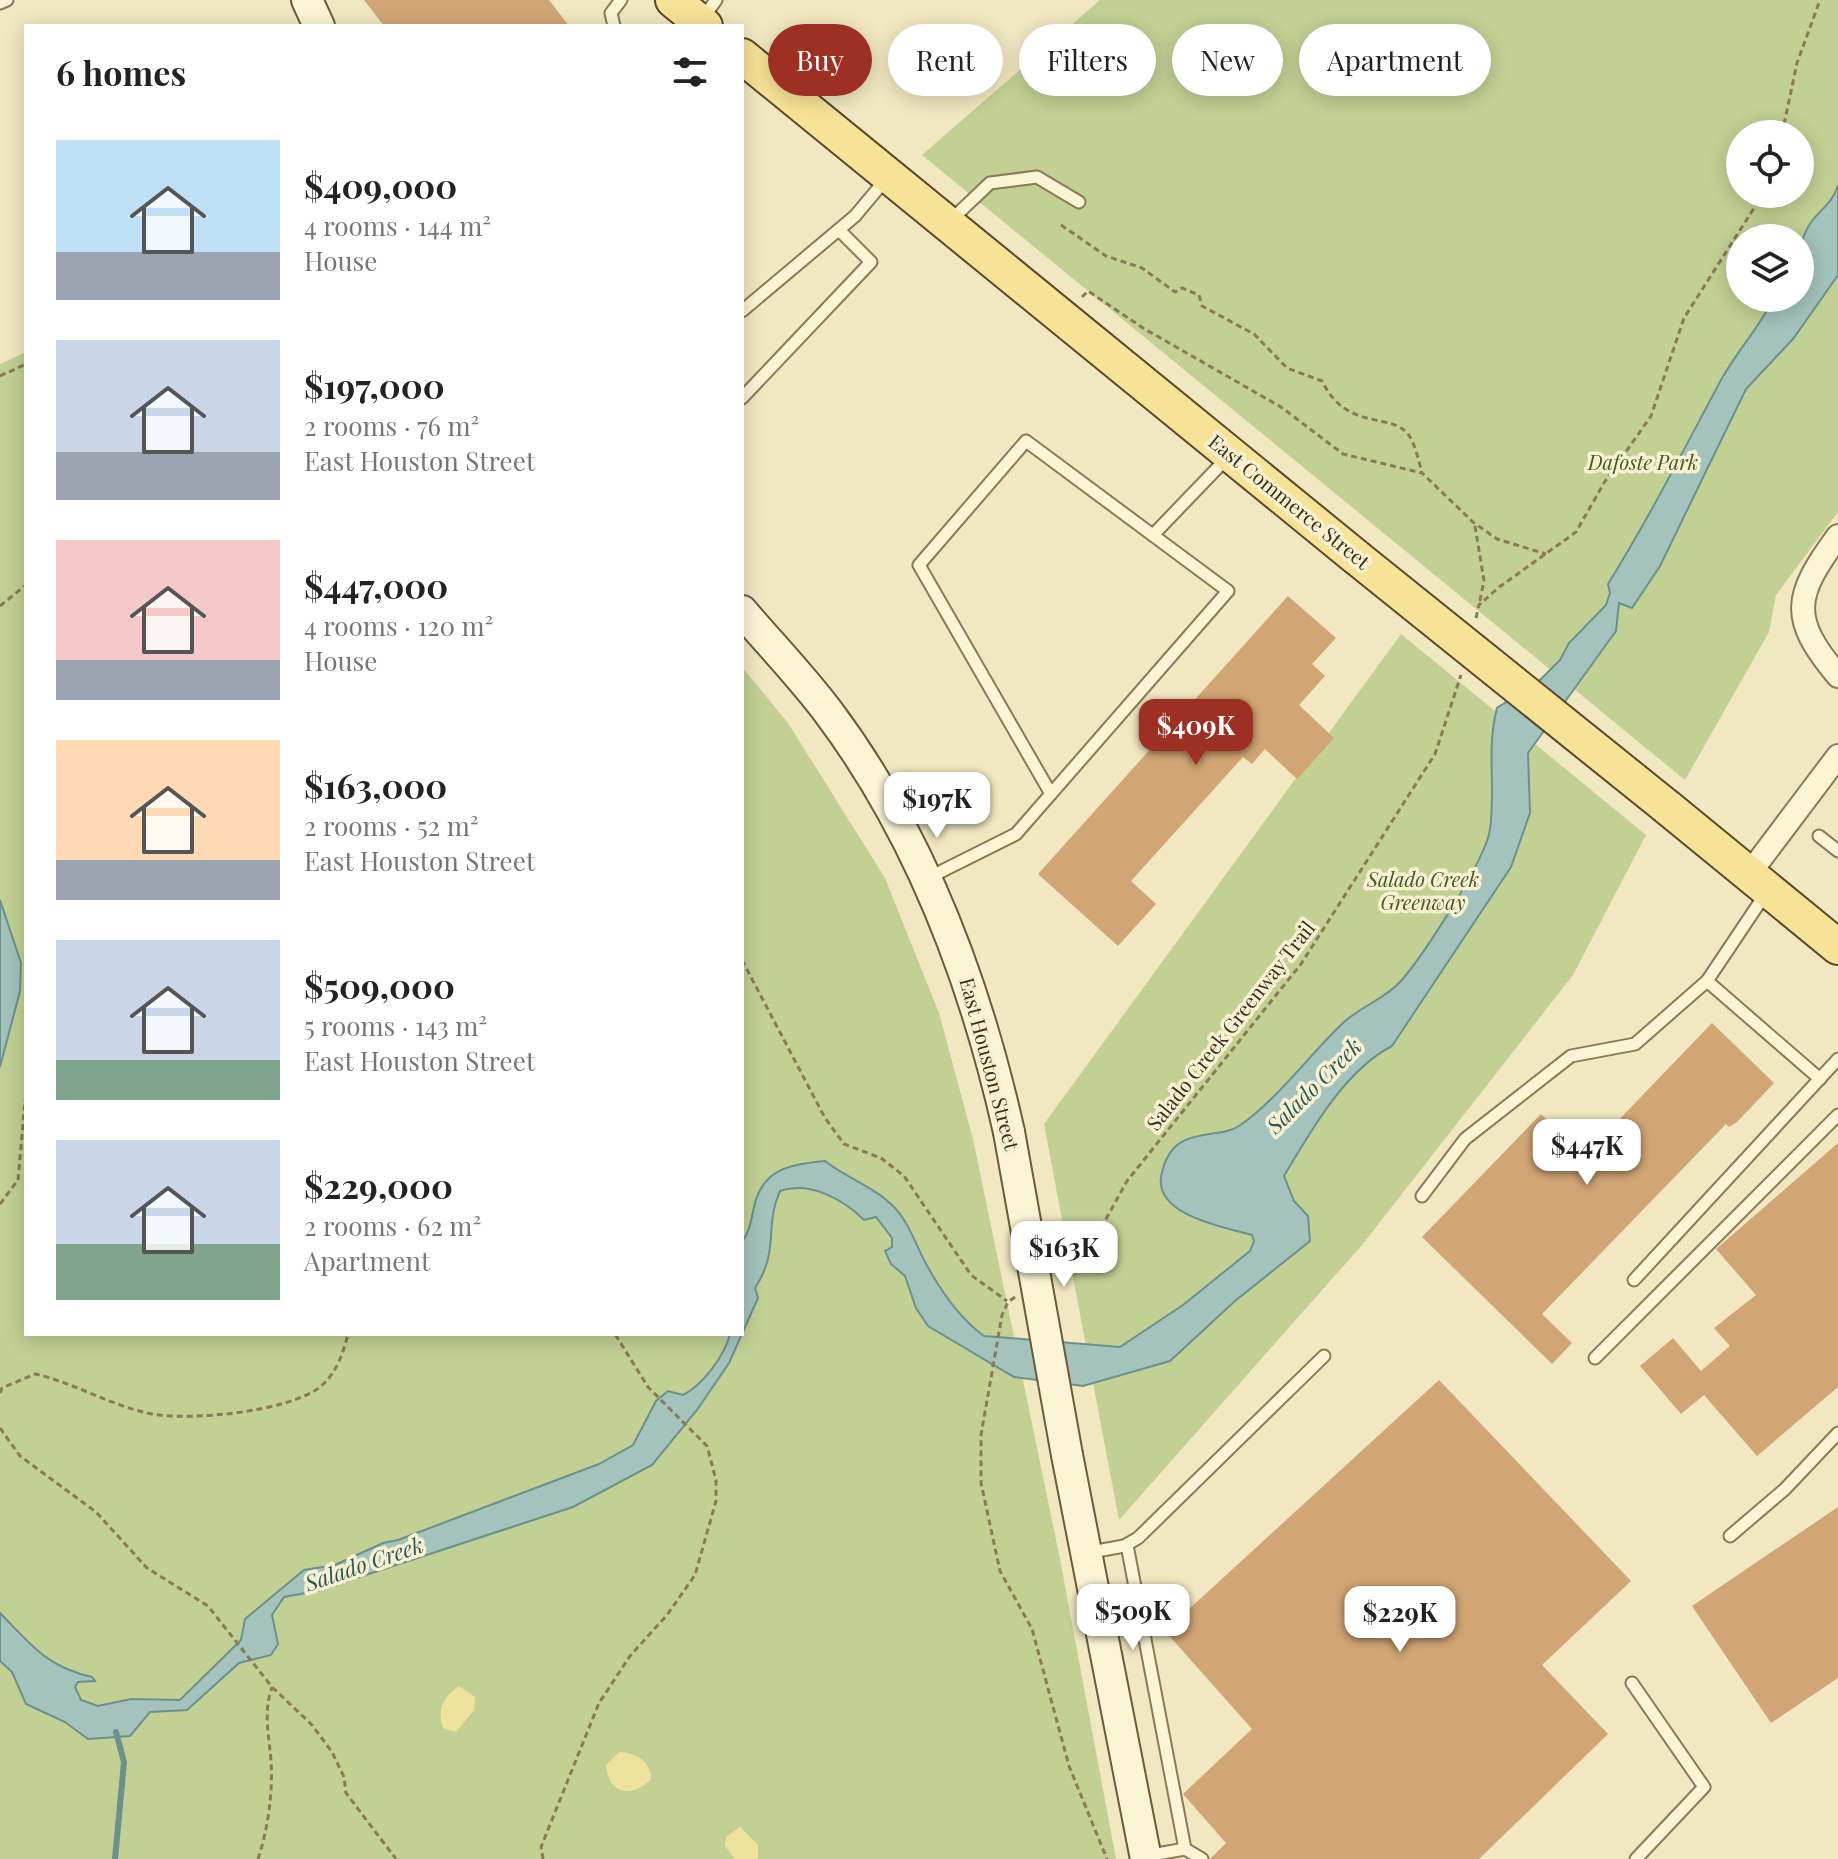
<!DOCTYPE html>
<meta charset="utf-8">
<style>
body{margin:0;font-family:"Playfair Display",serif;background:#f6f6f6;color:#222;height:100vh;display:flex;flex-direction:column;font-size:30px;white-space:nowrap}
*{box-sizing:border-box;margin:0}
p{font-size:26px;color:#767676}
.icon{flex:none;width:44px;height:44px;fill:none;stroke:currentColor;stroke-width:2;stroke-linecap:round;stroke-linejoin:round}
.map{position:relative;flex:1;overflow:hidden}
.drawer{position:absolute;left:24px;top:24px;width:720px;height:1312px;display:flex;flex-direction:column;background:#fff;border-radius:0px;box-shadow:0 4px 20px #0003}
.drawer>*{flex:none}
.banner{position:absolute;left:768px;top:24px;width:760px;height:72px;display:flex;gap:16px}
.fabs{position:absolute;left:1726px;top:120px;display:grid;gap:16px}
.fabs a{display:grid;place-items:center;width:88px;height:88px;border-radius:50%;background:#fff;box-shadow:0 4px 20px #0003;font-size:40px}
.price{position:absolute;translate:-50% -68px;padding:0 18px;border-radius:16px;background:#fff;color:#222;font-size:26px;line-height:52px;filter:drop-shadow(0 2px 4px #0008)}
.price::after{content:'';position:absolute;left:50%;top:48px;width:24px;height:18px;margin-left:-12px;background:inherit;clip-path:polygon(0 0,100% 0,50% 100%)}
.price.current{background:#9e3023;color:#fff}
ul{padding:0;list-style:none}
li{display:flex;align-items:center;gap:24px;height:200px;padding:0 32px}
li span{display:grid;place-items:center;flex:none;width:224px;height:160px;border-radius:0px;color:#555}
li>.icon{margin-inline-start:auto}
span .icon{width:96px;height:96px;fill:#fffc;stroke-width:1}
li b{font-size:34px}
h2{display:flex;justify-content:space-between;align-items:center;height:96px;padding:0 32px;font-size:34px}
.tag{padding:0 28px;border-radius:36px;background:#fff;box-shadow:0 4px 20px #0003;font-size:28px;line-height:72px}
.tag.current{background:#9e3023;color:#fff}
.map>svg:first-child{display:block}
</style>
<div class="map">
<svg width="1838" height="1859" viewBox="0 0 1838 1859">
<rect width="100%" height="100%" fill="#f1e8c1"/>
<g fill="#c2d094" fill-rule="evenodd">
<path d="M1100,0h738v512l-62,83 -7,37 -84,148 -763,-625zM1740,134h60v60h-60zM1740,238h60v60h-60z"/>
<polygon points="26,352 26,1334 742,1334 742,667 788,723 885,878 939,1013 973,1139 1059,1554 1116,1859 0,1859 0,364"/>
<polygon points="1401,634 1646,835 1573,975 1362,1245 1119,1520 1044,1124"/>
</g>
<g fill="#efe29c">
<path d="M459,1686l16,11 -1,13 -18,22 -13,-4c-6,-19 0,-31 16,-42z"/>
<path d="M619,1752c17,1 31,8 32,27 -18,19 -43,16 -45,-14z"/>
<polygon points="740,1827 758,1845 758,1859 735,1859 725,1846 726,1837"/>
</g>
<g fill="#a4c3bd" stroke="#6a918c" stroke-width="2">
<path d="M1838,185v90l-45,64 -47,50 -86,177 -28,42 -13,-5 -3,28 -88,122 2,60 -19,54 -119,179c-47,24 -82,86 -108,130l10,25 14,15 2,25 -75,60 -65,60 -87,25 -69,-9 -86,-51 -12,-18 -11,-32 -14,-12 -6,-13 7,-4v-9l-16,-21 -12,3c-21,-21 -54,-39 -84,-29 -16,35 0,59 -25,97l3,10 -16,36v-92c8,-11 9,-22 12,-35 8,-38 36,-43 71,-46 24,19 56,28 75,53 10,13 16,30 23,44 15,29 35,59 61,78l136,11 63,-42 67,-54 4,-10 -2,-6c-28,-8 -102,-20 -90,-63 12,-49 54,-31 77,-46 34,-22 73,-74 104,-103 18,-17 42,-24 58,-42 21,-24 86,-123 89,-152 6,-41 -4,-79 7,-121l41,-26 22,-22 9,-17 37,-38 4,-12 -2,-9c41,-66 76,-135 113,-204 16,-29 38,-52 53,-82h26c0,-26 -5,-54 12,-77 11,-14 21,-19 26,-36z"/>
<polygon points="0,900 21,963 20,991 0,1067"/>
<path d="M730,1334h12l-13,29 -32,47 -45,55 -79,42 -256,84 -33,6 -12,18 6,29 -7,11 -32,8 -52,47 -37,2 -20,24 -42,3 -23,-17 -39,-18 -14,-32 -12,-11v-48c31,31 46,54 92,64l3,4 -17,1 -3,5 6,13 17,6 33,-7 49,1 61,-60 4,-21 59,-49 31,-5 48,-22 15,-3 201,-76 34,-19 23,-44 12,-10 15,4c20,-10 42,-40 47,-61z"/>
</g>
<g fill="none" stroke-linecap="round" stroke-linejoin="round">
<polyline stroke="#6a918c" stroke-width="6" points="115,1859 124,1762 116,1732"/>
</g>
<g fill="#d1a574">
<polygon points="364,0 549,0 569,26 384,26"/>
<polygon points="1288,596 1336,638 1312,664 1325,676 1299,705 1334,738 1297,779 1265,749 1252,764 1243,757 1131,881 1156,904 1118,946 1038,874"/>
<polygon points="1712,1023 1774,1083 1737,1122 1729,1127 1726,1124 1542,1314 1572,1343 1552,1364 1422,1237 1541,1114 1584,1156"/>
<polygon points="1838,1143 1838,1387 1757,1456 1704,1395 1681,1414 1640,1366 1673,1338 1701,1371 1730,1346 1714,1328 1756,1295 1716,1249"/>
<polygon points="1439,1380 1631,1581 1542,1665 1608,1734 1479,1859 1210,1859 1226,1843 1183,1794 1252,1729 1165,1631"/>
<polygon points="1838,1507 1838,1678 1771,1723 1692,1606"/>
</g>
<g fill="none" stroke-linecap="round" stroke-linejoin="round">
<defs>
<g id="service">
<polyline points="0,3 7,0"/>
<polyline points="703,18 716,0"/>
<polyline points="614,26 611,13 621,0"/>
<polyline points="950,221 990,183 1037,177 1079,202"/>
<polyline points="742,311 855,216 886,179"/>
<polyline points="742,398 871,262 839,230"/>
<polyline points="1153,535 1227,458"/>
<polyline points="1819,836 1838,851"/>
<polyline points="926,879 1016,834 1228,591 1026,441 919,565 1051,794"/>
<polyline points="1766,893 1707,981 1820,1079"/>
<polyline points="1422,1196 1465,1139 1571,1056 1635,1044 1707,981"/>
<polyline points="1634,1280 1838,1059"/>
<polyline points="1595,1358 1838,1115"/>
<polyline points="1730,1536 1785,1489 1838,1433"/>
<polyline points="1127,1545 1185,1849"/>
<polyline points="1086,1553 1124,1546 1138,1538 1324,1356"/>
<polyline points="1632,1683 1704,1787 1636,1859"/>
<polyline points="1146,1856 1185,1849 1202,1859"/>
</g>
<g id="minor">
<path d="M1838,536c-44,60 -49,82 0,140"/>
<polyline points="1749,874 1838,756"/>
</g>
<g id="secondary">
<polyline points="307,0 319,26"/>
<path d="M742,611c29,34 61,67 87,102 92,123 147,271 180,419"/>
<polyline points="1067,1455 1146,1859"/>
</g>
<g id="primary">
<polyline points="673,0 705,26"/>
<polyline points="742,56 1356,557"/>
<polyline points="1667,807 1838,947"/>
</g>
</defs>
<use href="#service" stroke="#8b7957" stroke-width="15"/>
<use href="#minor" stroke="#8b7957" stroke-width="26"/>
<use href="#secondary" stroke="#6d593a" stroke-width="34"/>
<use href="#primary" stroke="#59462c" stroke-width="38"/>
<g stroke="#8b7957" stroke-width="3" stroke-dasharray="6 4" stroke-linecap="butt">
<polyline points="1782,134 1797,63 1820,0"/>
<path d="M1061,225l45,31 36,12 33,24 7,-4 17,7 3,11 52,28 33,34 35,13c26,53 72,29 88,56 6,10 9,25 12,36"/>
<polyline points="1082,297 1088,291 1143,328 1281,407 1343,454 1422,473 1474,523 1497,539 1546,554"/>
<polyline points="0,376 26,364"/>
<polyline points="1475,526 1484,581 1479,605"/>
<polyline points="0,606 26,585"/>
<polyline points="1476,618 1479,605 1498,588 1576,532 1604,483 1651,416 1684,318 1763,194"/>
<polyline points="742,960 825,1118 844,1144 881,1158 904,1176 971,1275 1007,1301"/>
<polyline points="0,1204 18,1180 26,1091"/>
<polyline points="1059,1270 1095,1239 1127,1181 1301,964 1435,754 1461,675"/>
<polyline points="1015,1297 1008,1302 1002,1315 981,1435 981,1483 1000,1571 1032,1629 1069,1766 1107,1859"/>
<path d="M0,1393l2,-5 33,-14c40,9 76,32 117,40 38,7 136,-2 168,-27 16,-13 23,-33 28,-53"/>
<polyline points="0,1428 20,1456 96,1512 147,1568 208,1606 272,1687 312,1725 332,1752 344,1777 346,1793 396,1859"/>
<path d="M258,1859c10,-30 15,-67 13,-98 -2,-27 -8,-48 1,-74"/>
<polyline points="543,1859 541,1847 599,1703 630,1656 667,1615 695,1575 716,1501 716,1480 707,1446 648,1387 615,1334"/>
</g>
<use href="#service" stroke="#fbf4d5" stroke-width="11"/>
<use href="#minor" stroke="#fbf4d5" stroke-width="22"/>
<use href="#secondary" stroke="#fbf4d5" stroke-width="30"/>
<use href="#primary" stroke="#f7e396" stroke-width="34"/>
<defs>
<polyline id="secondary-bridge" points="1009,1132 1067,1455"/>
<polyline id="primary-bridge" points="1356,557 1667,807"/>
</defs>
<use href="#secondary-bridge" stroke="#6d593a" stroke-width="34" stroke-linecap="butt"/>
<use href="#primary-bridge" stroke="#59462c" stroke-width="38" stroke-linecap="butt"/>
<use href="#secondary-bridge" stroke="#fbf4d5" stroke-width="30"/>
<use href="#primary-bridge" stroke="#f7e396" stroke-width="34"/>
</g>
<g text-anchor="middle" stroke-width="7" stroke-linejoin="round" paint-order="stroke">
<g font-size="20" font-style="italic" fill="#445822" stroke="#f8f1d1">
<text x="1643" y="470">Dafoste Park</text>
<text x="1423" y="887">Salado Creek<tspan x="1423" dy="23">Greenway</tspan></text>
</g>
<g font-size="20" fill="#3a2e1c" stroke="#f8f1d1">
<text transform="translate(1289 502) rotate(39)" y="7">East Commerce Street</text>
<text transform="translate(1231 1026) rotate(-52)" y="7">Salado Creek Greenway Trail</text>
<text transform="translate(989 1064) rotate(75)" y="7">East Houston Street</text>
</g>
<g font-size="22" font-style="italic" fill="#2b595b" stroke="#f8f1d1">
<text transform="translate(1314 1086) rotate(-45)" y="8">Salado Creek</text>
<text transform="translate(364 1564) rotate(-19)" y="8">Salado Creek</text>
</g>
</g>
</svg>
<div class="fabs">
<a><svg class="icon" aria-label="locate" viewBox="0 0 24 24"><circle cx="12" cy="12" r="6"/><path d="M12 2v4M12 18v4M2 12h4M18 12h4"/></svg></a>
<a><svg class="icon" aria-label="layers" viewBox="0 0 24 24"><path d="M12 4l9 5-9 5-9-5zM3 14l9 5 9-5"/></svg></a>
</div>
<b class="price current" style="left:1196px;top:767px">$409K</b>
<b class="price" style="left:937px;top:840px">$197K</b>
<b class="price" style="left:1587px;top:1187px">$447K</b>
<b class="price" style="left:1064px;top:1289px">$163K</b>
<b class="price" style="left:1133px;top:1652px">$509K</b>
<b class="price" style="left:1400px;top:1654px">$229K</b>
<div class="banner">
<a class="tag current">Buy</a>
<a class="tag">Rent</a>
<a class="tag">Filters</a>
<a class="tag">New</a>
<a class="tag">Apartment</a>
</div>
<section class="drawer">
<h2>6 homes<svg class="icon" aria-label="filters" viewBox="0 0 24 24"><path d="M4 7h16M4 17h16"/><circle cx="9" cy="7" r="2"/><circle cx="15" cy="17" r="2"/></svg></h2>
<ul>
<li><span style="background:linear-gradient(#bfe0f5 70%,#9aa5b1 0)"><svg class="icon" aria-label="home" viewBox="0 0 24 24"><path d="M3 11l9-7 9 7M6 9v11h12V9"/></svg></span><div><b>$409,000</b><p>4 rooms · 144 m²</p><p>House</p></div></li>
<li><span style="background:linear-gradient(#c9d6e8 70%,#9aa5b1 0)"><svg class="icon" aria-label="home" viewBox="0 0 24 24"><path d="M3 11l9-7 9 7M6 9v11h12V9"/></svg></span><div><b>$197,000</b><p>2 rooms · 76 m²</p><p>East Houston Street</p></div></li>
<li><span style="background:linear-gradient(#f6c9c9 75%,#9aa5b1 0)"><svg class="icon" aria-label="home" viewBox="0 0 24 24"><path d="M3 11l9-7 9 7M6 9v11h12V9"/></svg></span><div><b>$447,000</b><p>4 rooms · 120 m²</p><p>House</p></div></li>
<li><span style="background:linear-gradient(#ffd9b3 75%,#9aa5b1 0)"><svg class="icon" aria-label="home" viewBox="0 0 24 24"><path d="M3 11l9-7 9 7M6 9v11h12V9"/></svg></span><div><b>$163,000</b><p>2 rooms · 52 m²</p><p>East Houston Street</p></div></li>
<li><span style="background:linear-gradient(#c9d6e8 75%,#7fa58c 0)"><svg class="icon" aria-label="home" viewBox="0 0 24 24"><path d="M3 11l9-7 9 7M6 9v11h12V9"/></svg></span><div><b>$509,000</b><p>5 rooms · 143 m²</p><p>East Houston Street</p></div></li>
<li><span style="background:linear-gradient(#c9d6e8 65%,#7fa58c 0)"><svg class="icon" aria-label="home" viewBox="0 0 24 24"><path d="M3 11l9-7 9 7M6 9v11h12V9"/></svg></span><div><b>$229,000</b><p>2 rooms · 62 m²</p><p>Apartment</p></div></li>
</ul>
</section>
</div>
